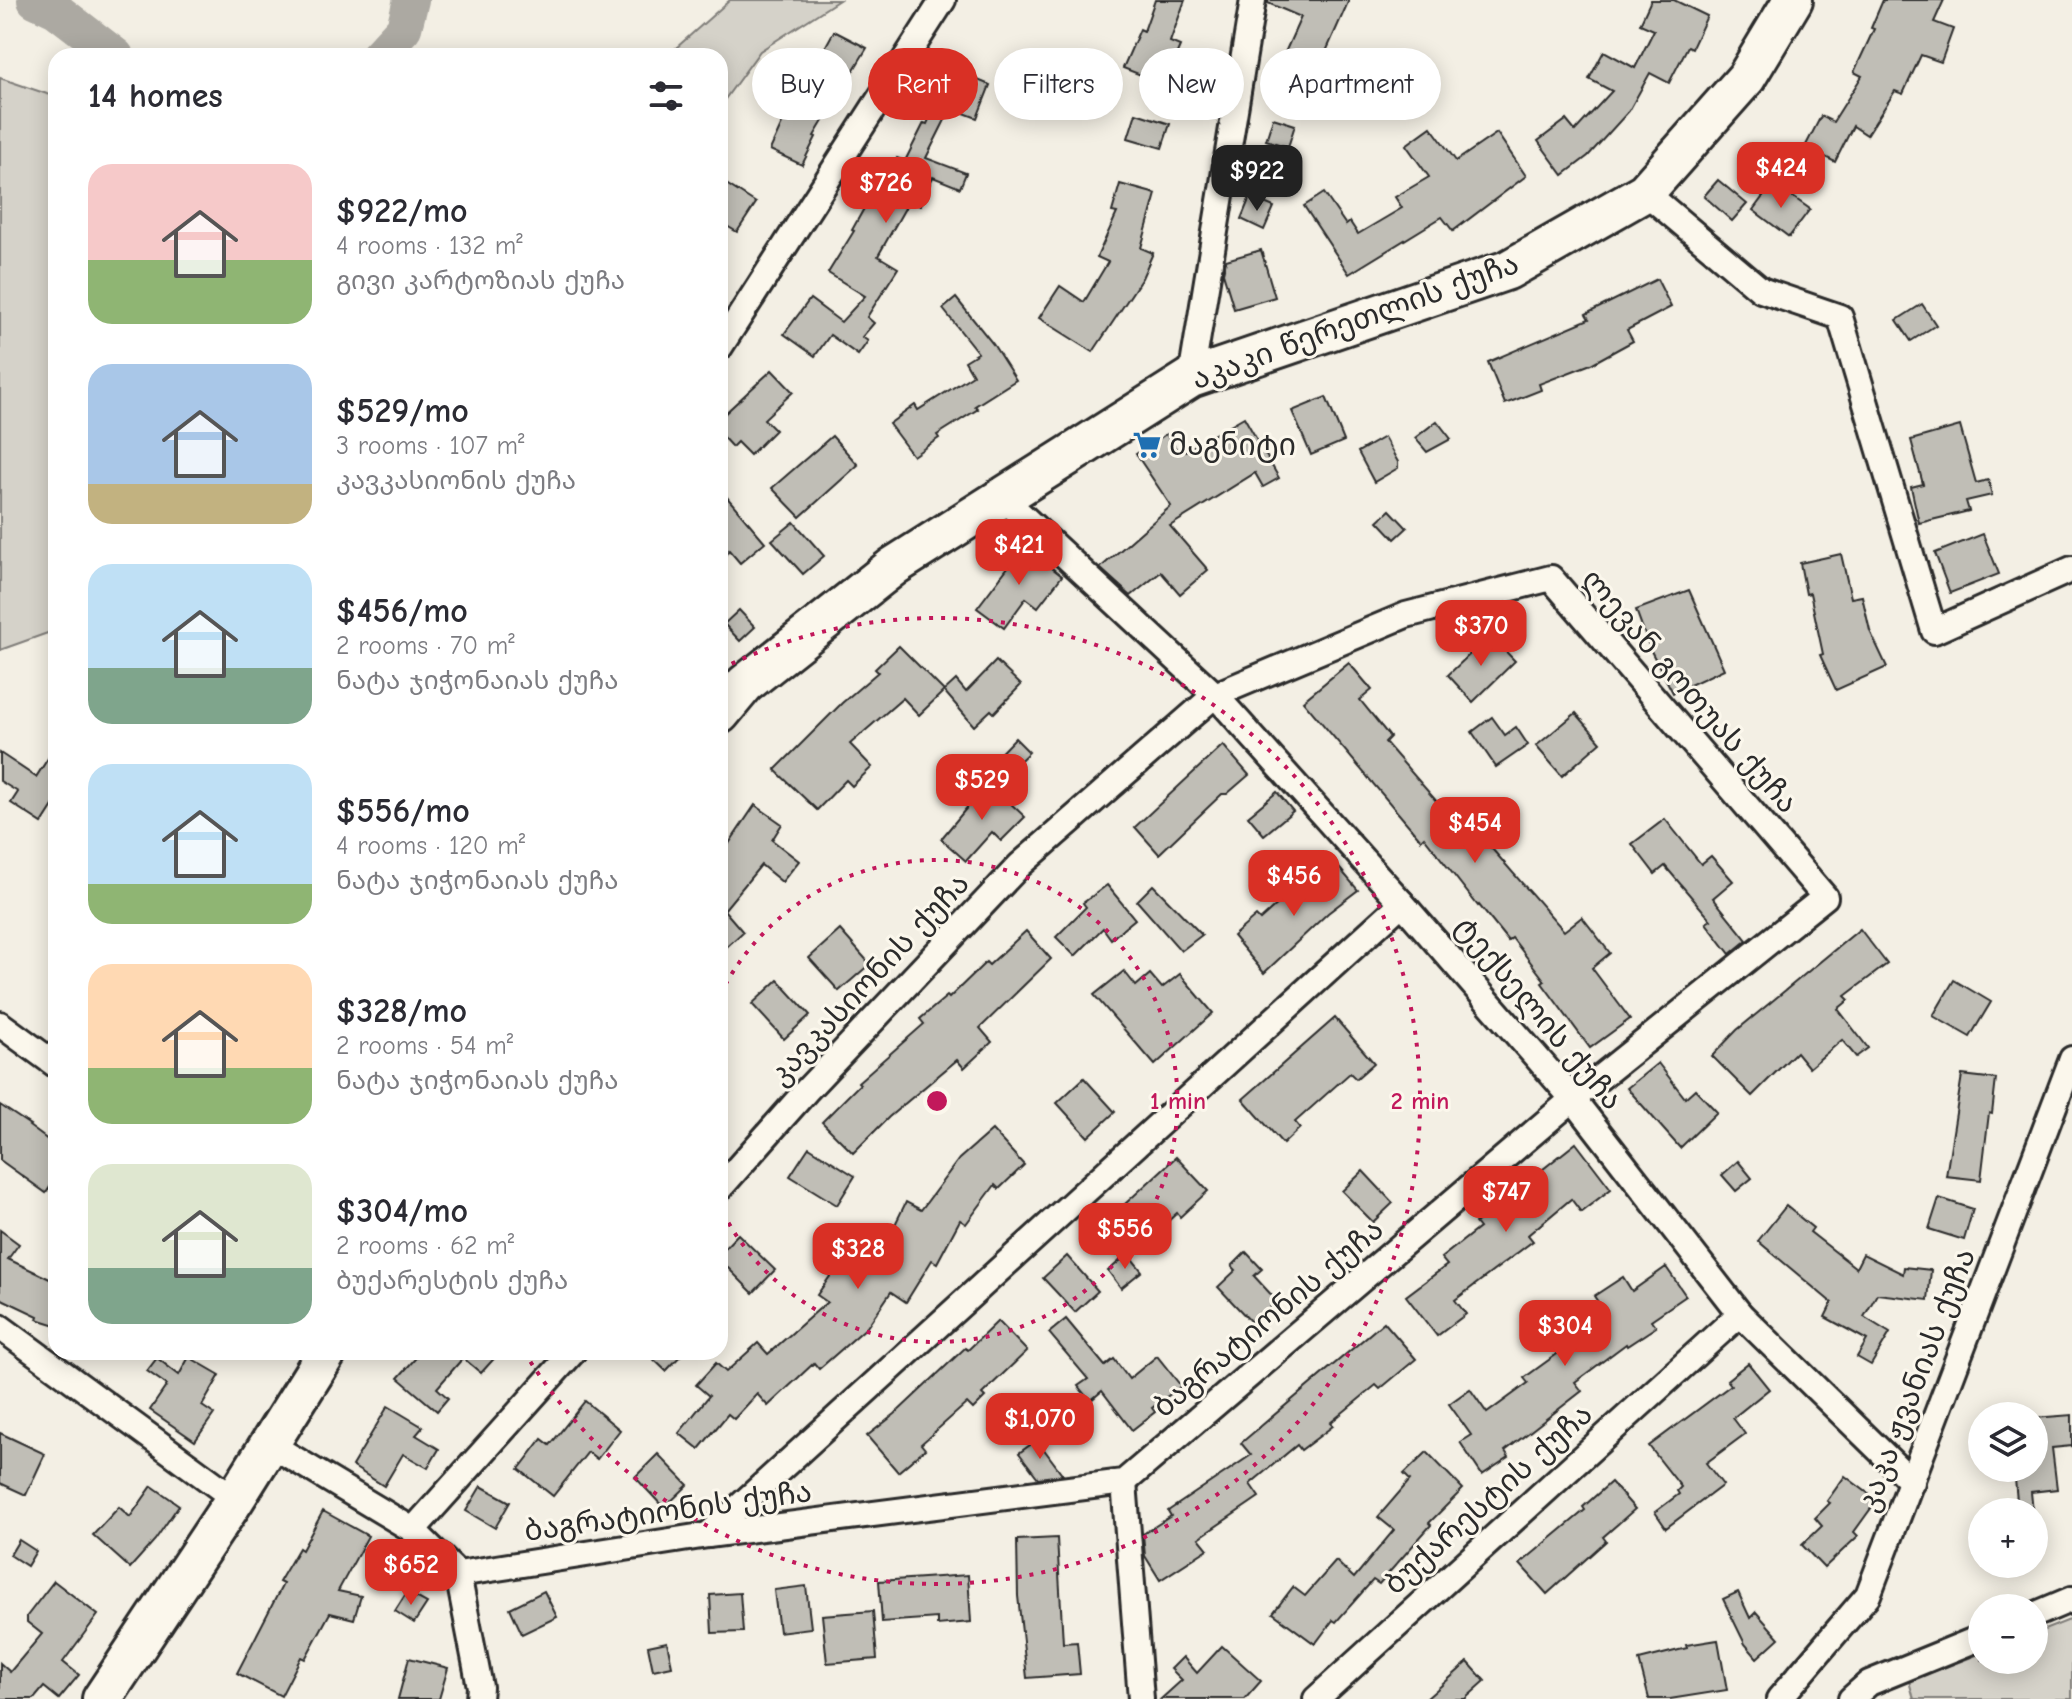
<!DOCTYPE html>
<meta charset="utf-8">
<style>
body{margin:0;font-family:"Comic Neue","Noto Sans Georgian",sans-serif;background:#f7f7f7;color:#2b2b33;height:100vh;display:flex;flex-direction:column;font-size:30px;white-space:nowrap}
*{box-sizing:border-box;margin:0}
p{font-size:26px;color:#7c7c81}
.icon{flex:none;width:44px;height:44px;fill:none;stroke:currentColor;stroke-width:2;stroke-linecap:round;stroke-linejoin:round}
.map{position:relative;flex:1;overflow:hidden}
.panel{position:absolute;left:48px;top:48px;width:680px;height:1312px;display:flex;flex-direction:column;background:#fff;border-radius:24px;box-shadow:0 4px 20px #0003}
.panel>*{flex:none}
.hud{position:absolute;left:752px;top:48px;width:760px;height:72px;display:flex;gap:16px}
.controls{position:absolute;left:1968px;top:1402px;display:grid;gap:16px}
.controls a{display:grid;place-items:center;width:80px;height:80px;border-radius:50%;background:#fff;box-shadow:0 4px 20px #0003;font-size:40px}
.price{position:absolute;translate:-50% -68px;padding:0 18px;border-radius:16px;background:#d93025;color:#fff;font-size:26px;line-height:52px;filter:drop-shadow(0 2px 4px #0008)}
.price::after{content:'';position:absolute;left:50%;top:48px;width:24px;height:18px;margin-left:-12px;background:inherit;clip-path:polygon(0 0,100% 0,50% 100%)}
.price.on{background:#222;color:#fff}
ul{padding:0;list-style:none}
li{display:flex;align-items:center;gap:24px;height:200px;padding:0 40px}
li span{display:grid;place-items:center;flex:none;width:224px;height:160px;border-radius:24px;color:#555}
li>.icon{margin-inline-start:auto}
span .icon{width:96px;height:96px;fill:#fffc;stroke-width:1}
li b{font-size:34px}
h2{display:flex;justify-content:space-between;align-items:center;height:96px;padding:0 40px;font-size:34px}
.chip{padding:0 28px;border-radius:36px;background:#fff;box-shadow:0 4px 20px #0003;font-size:28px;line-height:72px}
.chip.on{background:#d93025;color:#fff}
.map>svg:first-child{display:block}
</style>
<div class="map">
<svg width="2072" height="1699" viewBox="0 0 2072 1699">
<rect width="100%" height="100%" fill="#f3efe4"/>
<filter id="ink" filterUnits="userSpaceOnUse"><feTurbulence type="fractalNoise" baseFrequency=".0125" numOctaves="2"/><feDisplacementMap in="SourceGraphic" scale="16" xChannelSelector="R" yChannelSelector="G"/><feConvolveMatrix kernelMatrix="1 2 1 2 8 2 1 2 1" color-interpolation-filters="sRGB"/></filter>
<g filter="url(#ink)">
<g fill="#d5d2c9" stroke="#807e7a" stroke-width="2">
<polygon points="730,0 839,0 760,51 720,106 720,56 667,56"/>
<polygon points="0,78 56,97 56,630 0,650"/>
<polygon points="2072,1619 2072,1699 1914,1699 1909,1681 1982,1653 1982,1660 2034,1660 2034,1634"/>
</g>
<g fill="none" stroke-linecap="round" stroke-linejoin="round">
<g stroke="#aca9a2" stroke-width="36">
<polyline points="35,0 56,10 116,56"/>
<polyline points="378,56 404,28 411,0"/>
</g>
</g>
<g fill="#c0beb6" stroke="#2b2b2b" stroke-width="2">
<polygon points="1155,0 1185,0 1170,42 1180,46 1164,84 1123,68 1140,29 1144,31"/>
<polygon points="1268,0 1349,0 1317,72 1283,57 1301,17 1268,3"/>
<polygon points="1651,0 1674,0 1707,16 1692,48 1688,46 1669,83 1650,73 1629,111 1588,156 1563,175 1538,141 1566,120 1575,131 1612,91 1589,79 1604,51 1635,68 1654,30 1640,24"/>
<polygon points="1883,0 1944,0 1934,22 1953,29 1941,62 1921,55 1903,94 1895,91 1867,135 1853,126 1835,162 1805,147 1821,116 1833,122 1862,76 1854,72 1874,29 1871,28"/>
<polygon points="834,31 867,48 814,136 816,137 802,165 770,150 791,104 787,102 804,74 809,77"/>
<polygon points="951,69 990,85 977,118 951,108 926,158 966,173 960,188 933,177 920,206 909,201 878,256 898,268 867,317 874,323 862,337 868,341 858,355 830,335 815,356 784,334 810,299 841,322 865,296 828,273 854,231 852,230 867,203 875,208 897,158 905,161 924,123 927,124"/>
<polygon points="1136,113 1170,124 1162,148 1128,138"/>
<polygon points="1273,118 1295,125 1288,147 1266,140"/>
<polygon points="1431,127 1456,161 1497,133 1526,176 1453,231 1442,217 1349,274 1304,206 1324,193 1346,225 1350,222 1358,234 1402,208 1395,197 1429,177 1406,145"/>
<polygon points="720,180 756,203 737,232 720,222"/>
<polygon points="1718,180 1747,204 1732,221 1704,196"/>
<polygon points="1773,183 1810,209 1789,237 1753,210"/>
<polygon points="1120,184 1156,194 1141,248 1153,253 1142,278 1093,352 1039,318 1060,286 1084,302 1108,262 1097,257 1117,213 1112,212"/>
<polygon points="1250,197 1274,207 1264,230 1241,219"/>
<polygon points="1261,250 1275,297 1234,309 1223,273 1226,260"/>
<polygon points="1657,279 1671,307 1627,330 1633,341 1591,364 1539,384 1541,390 1505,404 1488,362 1589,319 1586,314"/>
<polygon points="956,298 993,344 1016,380 975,406 978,409 937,435 939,438 913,456 889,424 915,405 918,410 973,375 965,361 978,353 943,309"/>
<polygon points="1922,304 1936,325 1911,341 1897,320"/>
<polygon points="772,370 793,392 764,419 775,430 750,455 737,442 732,447 720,434 720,418"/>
<polygon points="1326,397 1344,441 1311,455 1292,411"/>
<polygon points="1244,417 1279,478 1263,487 1255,473 1170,526 1208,570 1180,594 1161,572 1131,596 1100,568 1171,506 1136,454 1166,434 1180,454"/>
<polygon points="1437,421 1451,439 1427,452 1415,438"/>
<polygon points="1960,426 1976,483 1988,480 1992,495 1966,501 1969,511 1919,523 1911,487 1923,484 1911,440"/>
<polygon points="832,436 858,465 800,517 772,488"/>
<polygon points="1384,437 1398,462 1398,468 1374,482 1358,452"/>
<polygon points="720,489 765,542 740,563 729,550 720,562"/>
<polygon points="1390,510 1407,528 1395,539 1378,521"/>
<polygon points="794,522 824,556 803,574 772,540"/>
<polygon points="1983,534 1999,574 1950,593 1935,553"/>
<polygon points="1024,546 1062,576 1038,607 1026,598 1004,628 977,608"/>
<polygon points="1841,554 1851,598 1862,596 1870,631 1887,667 1836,690 1820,655 1823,654 1810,593 1806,594 1800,563"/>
<polygon points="1689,590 1724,669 1673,693 1651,651 1636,610"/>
<polygon points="739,610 755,627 740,641 724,624"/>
<polygon points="1490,635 1515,661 1473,702 1448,675"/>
<polygon points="899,646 944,691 919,715 903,698 850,744 872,767 852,786 846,780 817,810 775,770 842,703 878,672 875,669"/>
<polygon points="996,661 1021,685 994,713 991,710 974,726 944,691 956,680 966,692"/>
<polygon points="1349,663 1372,690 1360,700 1390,737 1385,742 1458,826 1459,825 1465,832 1472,826 1564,931 1582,917 1610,953 1592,968 1630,1019 1590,1048 1542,983 1545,981 1512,938 1508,941 1479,905 1478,906 1424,837 1421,840 1303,701"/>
<polygon points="1576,713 1601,742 1562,776 1536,746"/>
<polygon points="1492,717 1505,735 1516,727 1528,745 1496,767 1472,732"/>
<polygon points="1015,738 1029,752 996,784 983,771"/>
<polygon points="1223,745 1249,775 1227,794 1222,794 1159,854 1135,827"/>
<polygon points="56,746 56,801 42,823 11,803 18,792 0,781 0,753 36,777"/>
<polygon points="988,782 1025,817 1001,841 992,832 966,861 941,839"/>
<polygon points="1277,792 1293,811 1264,835 1248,816"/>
<polygon points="755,805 782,824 772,840 799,861 782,882 761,865 724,910 743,932 720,953 720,838 728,845"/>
<polygon points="1665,819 1701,864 1711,856 1733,881 1713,898 1747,940 1730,954 1706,923 1711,920 1665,866 1655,874 1632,844"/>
<polygon points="1335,863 1358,890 1328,913 1264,973 1233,936 1256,916 1260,920 1291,892 1296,897"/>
<polygon points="1107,885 1135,919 1111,939 1103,928 1075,956 1056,937 1086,907 1083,903"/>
<polygon points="1153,885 1202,935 1181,951 1137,901"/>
<polygon points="1860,929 1887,964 1845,996 1849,1000 1838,1009 1868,1048 1856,1057 1842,1040 1809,1068 1796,1052 1752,1096 1712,1056 1737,1030"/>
<polygon points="840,930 870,964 839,991 809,958"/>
<polygon points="1026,931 1051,959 980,1028 992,1042 964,1068 957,1060 889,1117 853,1153 822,1122 860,1084 858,1082 924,1024 920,1019 947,996 949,998 986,962 989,965"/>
<polygon points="1124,971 1136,986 1150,974 1162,988 1180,974 1213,1013 1155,1065 1094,995"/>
<polygon points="778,980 810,1015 784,1039 752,1004"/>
<polygon points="1954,980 1991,1002 1970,1037 1933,1016"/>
<polygon points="1335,1018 1374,1063 1356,1079 1350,1073 1295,1122 1300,1128 1283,1144 1243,1099"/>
<polygon points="1658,1063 1685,1098 1695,1089 1717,1112 1680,1148 1627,1088"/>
<polygon points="1962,1075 1996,1079 1992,1114 1989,1113 1981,1180 1946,1176"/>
<polygon points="1084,1078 1115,1112 1088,1137 1057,1103"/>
<polygon points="0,1105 30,1125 29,1126 56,1146 56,1178 46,1193 0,1160"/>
<polygon points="992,1130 1024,1165 999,1189 995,1185 966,1224 960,1220 937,1263 932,1260 906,1302 891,1292 867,1327 819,1369 814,1363 768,1406 757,1394 734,1419 728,1414 699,1449 679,1433 709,1396 696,1385 716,1363 726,1372 758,1343 768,1354 827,1302 817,1295 838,1265 861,1281 889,1237 906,1202 921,1210 959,1159"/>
<polygon points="1576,1143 1611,1189 1581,1212 1571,1199 1528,1235 1533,1241 1455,1300 1466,1314 1437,1336 1406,1296 1447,1265 1441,1258 1479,1228 1475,1223"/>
<polygon points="809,1147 855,1176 837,1205 790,1176"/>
<polygon points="1176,1157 1208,1191 1180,1217 1177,1213 1141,1246 1113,1215"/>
<polygon points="1738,1161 1752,1178 1736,1191 1722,1175"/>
<polygon points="1363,1171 1393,1203 1373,1222 1342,1191"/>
<polygon points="1939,1198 1973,1209 1964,1240 1929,1229"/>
<polygon points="1786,1206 1813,1228 1810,1232 1856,1268 1863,1254 1903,1274 1904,1267 1931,1270 1928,1300 1877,1294 1864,1317 1890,1333 1871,1365 1857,1357 1867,1340 1825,1317 1832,1303 1758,1241"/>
<polygon points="0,1230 19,1244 8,1259 56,1282 56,1325 37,1319 38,1316 0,1298"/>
<polygon points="738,1234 775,1270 753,1293 720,1260 720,1253"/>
<polygon points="1246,1252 1262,1269 1254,1276 1277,1301 1253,1324 1218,1287 1236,1270 1232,1266"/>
<polygon points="1128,1254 1142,1271 1121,1288 1108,1271"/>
<polygon points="1067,1256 1098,1291 1075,1312 1043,1278"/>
<polygon points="1666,1267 1686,1296 1651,1320 1656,1327 1627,1346 1626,1344 1575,1382 1582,1391 1505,1451 1509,1457 1482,1475 1460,1442 1471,1435 1449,1404 1470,1389 1487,1413 1528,1383 1524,1378 1568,1346 1561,1337 1602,1308 1594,1296 1623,1277 1632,1291"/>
<polygon points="1066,1319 1105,1366 1114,1359 1129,1379 1157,1356 1181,1386 1152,1408 1155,1412 1132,1430 1102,1391 1090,1401 1078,1386 1088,1379 1049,1333"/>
<polygon points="998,1321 1027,1351 982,1394 985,1397 973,1409 967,1403 921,1444 925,1449 898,1472 867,1436 895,1414 965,1348 968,1350"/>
<polygon points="1384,1322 1416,1359 1380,1389 1376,1385 1330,1423 1333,1426 1301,1450 1297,1445 1250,1484 1259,1497 1199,1538 1208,1549 1160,1580 1145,1556 1143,1534 1171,1516 1168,1511 1251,1455 1241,1443"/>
<polygon points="421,1352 500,1352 481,1373 463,1358 437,1388 448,1398 437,1411 398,1378"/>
<polygon points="646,1352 684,1352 666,1371"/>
<polygon points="189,1357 220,1375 202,1406 214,1414 195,1441 150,1410 167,1385 147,1371 157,1358 179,1375"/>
<polygon points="1748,1363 1769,1389 1733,1418 1745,1434 1706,1463 1723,1485 1666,1528 1655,1512 1679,1494 1677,1491 1681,1487 1649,1446 1731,1385 1727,1380"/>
<polygon points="585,1401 620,1430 597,1459 588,1452 553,1496 519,1469 542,1439 550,1445"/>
<polygon points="388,1406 423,1427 416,1435 439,1449 428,1468 403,1454 384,1486 352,1466"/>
<polygon points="2072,1415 2072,1446 2052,1448 2057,1489 2031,1492 2033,1512 2018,1512 2014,1468 2034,1468 2034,1418"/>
<polygon points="0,1433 45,1454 26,1495 0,1483"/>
<polygon points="1037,1440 1063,1475 1038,1478 1019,1453"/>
<polygon points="1427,1452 1463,1489 1429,1523 1431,1525 1379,1584 1373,1580 1336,1622 1333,1620 1315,1644 1273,1613 1293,1587 1305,1596 1336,1561 1354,1578 1394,1530 1378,1517 1410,1480 1404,1474"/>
<polygon points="658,1454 688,1485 664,1508 635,1477"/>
<polygon points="1845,1476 1877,1500 1854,1532 1858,1536 1824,1568 1802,1545 1822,1526 1815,1518 1830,1503 1827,1501"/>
<polygon points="1611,1482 1635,1509 1603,1537 1606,1541 1547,1594 1520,1564 1585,1510 1583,1507"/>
<polygon points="152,1486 179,1505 155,1540 130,1568 93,1535 119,1507 130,1517"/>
<polygon points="481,1486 510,1502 495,1528 466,1511"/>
<polygon points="323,1511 368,1536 338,1591 361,1596 354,1619 330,1613 305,1659 301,1657 281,1696 237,1673 283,1584 279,1582 299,1548 302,1550"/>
<polygon points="1057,1538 1063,1643 1077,1642 1080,1674 1027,1678 1018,1596 1017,1540"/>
<polygon points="19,1540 36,1551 27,1566 10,1555"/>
<polygon points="968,1575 971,1622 937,1625 937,1618 882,1622 879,1581"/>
<polygon points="54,1581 98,1615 63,1662 79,1675 59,1699 44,1687 34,1699 0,1699 0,1663 10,1672 42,1634 27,1622 27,1616"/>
<polygon points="806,1586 811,1628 779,1632 774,1590"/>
<polygon points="544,1591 557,1617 522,1634 510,1608"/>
<polygon points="407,1592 427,1603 414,1623 395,1611"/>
<polygon points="1738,1592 1750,1618 1756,1612 1779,1638 1757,1658 1745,1644 1723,1599"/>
<polygon points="740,1593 743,1632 712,1633 710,1595"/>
<polygon points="873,1611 877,1659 827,1663 822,1615"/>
<polygon points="1718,1640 1727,1690 1670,1699 1649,1699 1639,1660 1687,1648 1686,1645"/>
<polygon points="667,1642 672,1666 653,1670 648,1646"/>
<polygon points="1222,1646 1261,1681 1245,1699 1161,1699 1182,1680 1171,1669 1183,1657 1197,1673"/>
<polygon points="409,1658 448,1668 439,1699 398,1699"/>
<polygon points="1468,1662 1485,1681 1465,1699 1426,1699"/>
</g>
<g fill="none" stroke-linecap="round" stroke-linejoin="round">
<defs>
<g id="minor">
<polyline points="1645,192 1761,290 1840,317 1934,631 2072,569"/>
<polyline points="720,347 943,0"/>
<polyline points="1191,378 1253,0"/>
<polyline points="1002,497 1215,695 1402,903 1573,1099 1740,1314 1912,1482"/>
<polyline points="0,1024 56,1065"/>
<polyline points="0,1327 235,1499"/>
<polyline points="268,1443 413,1530 458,1574 480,1687 479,1699"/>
<polyline points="1124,1482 1141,1699"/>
<polyline points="413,1530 573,1352"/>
<polyline points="708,1535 1402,903"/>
<polyline points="458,1574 708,1535 1124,1482 1573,1099 1825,897 1551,578 1406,615 1215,695 1020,865 806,1091 720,1188"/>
<polyline points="2034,1615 2072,1599"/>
<polyline points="1316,1699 1740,1314"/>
<polyline points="1779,1699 1868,1595 2072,1059"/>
<polyline points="1851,1699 1869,1683 1982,1637"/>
</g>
<g id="primary">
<polyline points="720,714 745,684 894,566 1191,378 1508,270 1645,192 1746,78 1793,0"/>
<polyline points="102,1699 235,1499 327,1352"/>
</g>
</defs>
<use href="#minor" stroke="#2b2b2b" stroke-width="30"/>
<use href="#primary" stroke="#2b2b2b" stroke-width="44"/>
<use href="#minor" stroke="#fbf7ec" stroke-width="24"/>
<use href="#primary" stroke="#fbf7ec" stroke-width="38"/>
</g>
</g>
<g fill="none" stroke="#c2185b" stroke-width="4" stroke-dasharray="4 8">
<path d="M720 995A241 241 0 1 1 720 1207"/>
<path d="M721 669A483 483 0 1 1 525 1353"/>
</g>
<defs>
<symbol id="supermarket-bare" viewBox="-9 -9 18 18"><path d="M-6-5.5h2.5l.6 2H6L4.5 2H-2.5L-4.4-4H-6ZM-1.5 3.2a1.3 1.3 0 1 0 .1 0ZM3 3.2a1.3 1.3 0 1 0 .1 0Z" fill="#1f6fb2" stroke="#fbf7ec" stroke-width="2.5" paint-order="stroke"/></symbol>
</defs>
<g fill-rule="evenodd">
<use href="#supermarket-bare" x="1127" y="425" width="40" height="40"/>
</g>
<g text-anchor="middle" stroke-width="6" stroke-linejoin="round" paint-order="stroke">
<g font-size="30" fill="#2b2b2b" stroke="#fbf7ec">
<text transform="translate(1355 321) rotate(-20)" y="10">აკაკი წერეთლის ქუჩა</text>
<text transform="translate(1690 691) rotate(49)" y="10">ლევან გოთუას ქუჩა</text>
<text transform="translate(869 979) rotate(-47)" y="10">კავკასიონის ქუჩა</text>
<text transform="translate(1539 1013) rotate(50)" y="10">ტექსელის ქუჩა</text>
<text transform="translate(1268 1318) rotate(-40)" y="10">ბაგრატიონის ქუჩა</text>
<text transform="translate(1916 1380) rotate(-69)" y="10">კაკა ჟვანიას ქუჩა</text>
<text transform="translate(1488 1499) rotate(-42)" y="10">ბუქარესტის ქუჩა</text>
<text transform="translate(668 1511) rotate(-8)" y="10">ბაგრატიონის ქუჩა</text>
</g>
<g font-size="30" fill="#2b2b2b" stroke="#fbf7ec" text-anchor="start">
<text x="1169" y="455">მაგნიტი</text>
</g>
</g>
<circle cx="937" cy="1101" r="12" fill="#c2185b" stroke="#fbf7ec" stroke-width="4"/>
<g font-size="24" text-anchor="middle" font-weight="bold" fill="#c2185b" stroke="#fbf7ec" stroke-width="6" stroke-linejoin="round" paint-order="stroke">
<text x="1178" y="1109">1 min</text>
<text x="1420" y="1109">2 min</text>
</g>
</svg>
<div class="controls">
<a><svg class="icon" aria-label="layers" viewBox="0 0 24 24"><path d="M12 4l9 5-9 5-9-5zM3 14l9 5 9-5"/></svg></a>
<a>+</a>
<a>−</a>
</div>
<b class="price" style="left:1781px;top:210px">$424</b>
<b class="price on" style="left:1257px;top:213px">$922</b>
<b class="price" style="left:886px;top:225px">$726</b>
<b class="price" style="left:1019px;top:587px">$421</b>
<b class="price" style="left:1481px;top:668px">$370</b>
<b class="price" style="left:982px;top:822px">$529</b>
<b class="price" style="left:1475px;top:865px">$454</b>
<b class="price" style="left:1294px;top:918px">$456</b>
<b class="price" style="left:1506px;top:1234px">$747</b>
<b class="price" style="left:1125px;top:1271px">$556</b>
<b class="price" style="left:858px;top:1291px">$328</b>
<b class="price" style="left:1565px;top:1368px">$304</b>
<b class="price" style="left:1040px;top:1461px">$1,070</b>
<b class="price" style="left:411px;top:1607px">$652</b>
<div class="hud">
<a class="chip">Buy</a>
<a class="chip on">Rent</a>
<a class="chip">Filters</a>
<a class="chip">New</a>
<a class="chip">Apartment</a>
</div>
<section class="panel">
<h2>14 homes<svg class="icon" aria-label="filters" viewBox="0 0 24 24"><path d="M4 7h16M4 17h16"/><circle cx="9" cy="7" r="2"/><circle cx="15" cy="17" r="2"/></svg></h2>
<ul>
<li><span style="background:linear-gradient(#f6c9c9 60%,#8fb573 0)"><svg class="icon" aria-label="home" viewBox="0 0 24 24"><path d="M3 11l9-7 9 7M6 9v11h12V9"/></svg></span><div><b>$922/mo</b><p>4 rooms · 132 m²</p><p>გივი კარტოზიას ქუჩა</p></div></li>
<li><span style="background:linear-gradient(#a9c7e8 75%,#c2b280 0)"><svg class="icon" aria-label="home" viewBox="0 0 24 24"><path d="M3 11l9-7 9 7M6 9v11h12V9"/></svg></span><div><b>$529/mo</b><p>3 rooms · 107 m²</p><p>კავკასიონის ქუჩა</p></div></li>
<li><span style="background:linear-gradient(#bfe0f5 65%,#7fa58c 0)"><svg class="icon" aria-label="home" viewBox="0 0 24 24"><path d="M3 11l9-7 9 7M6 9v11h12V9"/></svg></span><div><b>$456/mo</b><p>2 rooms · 70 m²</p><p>ნატა ჯიჭონაიას ქუჩა</p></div></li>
<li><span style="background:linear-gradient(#bfe0f5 75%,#8fb573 0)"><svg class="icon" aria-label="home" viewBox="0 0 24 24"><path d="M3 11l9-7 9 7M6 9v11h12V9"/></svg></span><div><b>$556/mo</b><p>4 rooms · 120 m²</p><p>ნატა ჯიჭონაიას ქუჩა</p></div></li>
<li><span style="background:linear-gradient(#ffd9b3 65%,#8fb573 0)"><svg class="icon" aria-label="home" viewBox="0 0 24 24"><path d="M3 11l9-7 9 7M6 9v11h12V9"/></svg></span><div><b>$328/mo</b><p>2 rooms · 54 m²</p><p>ნატა ჯიჭონაიას ქუჩა</p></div></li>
<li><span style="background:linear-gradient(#dfe7d0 65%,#7fa58c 0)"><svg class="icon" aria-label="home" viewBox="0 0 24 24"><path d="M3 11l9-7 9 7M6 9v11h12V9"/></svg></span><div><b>$304/mo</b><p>2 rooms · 62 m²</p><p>ბუქარესტის ქუჩა</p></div></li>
</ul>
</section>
</div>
